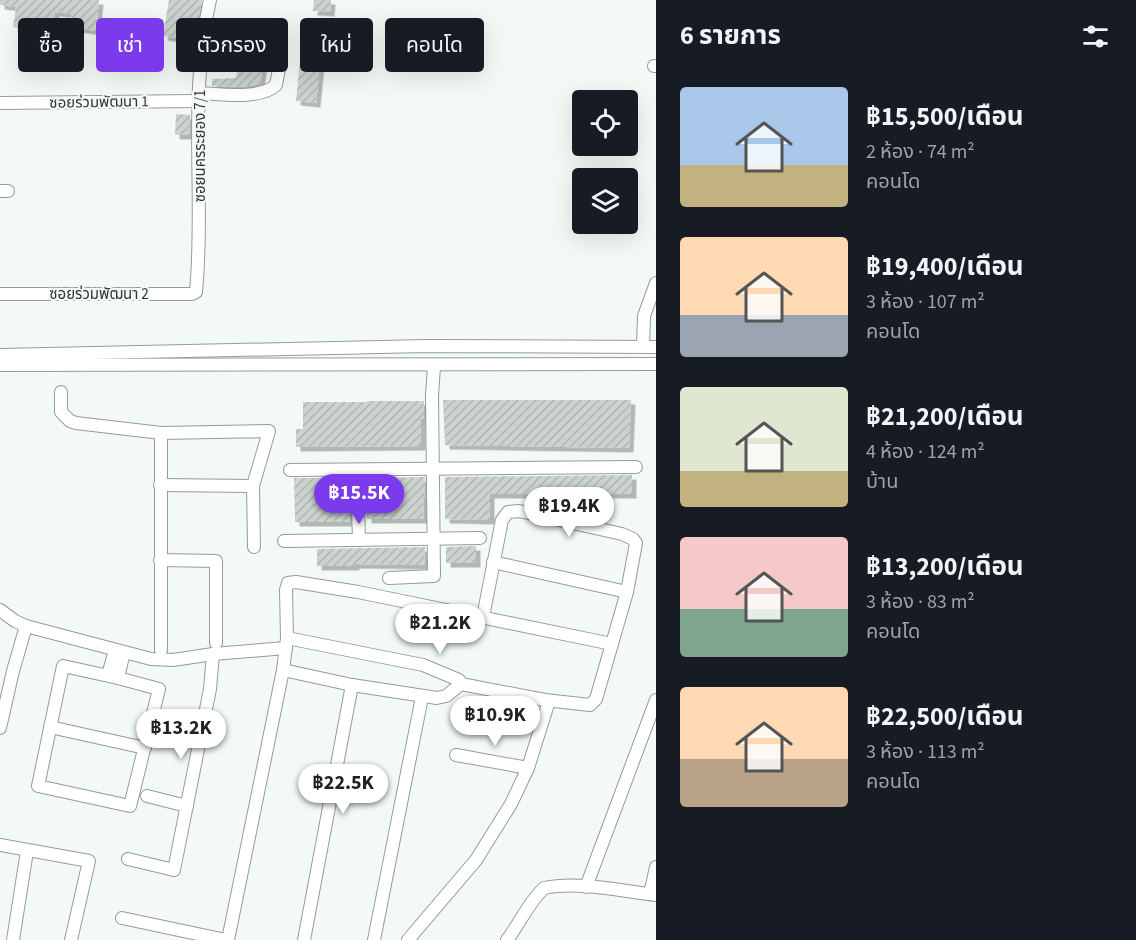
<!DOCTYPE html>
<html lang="th">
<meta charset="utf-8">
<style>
body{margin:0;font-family:"Source Sans 3","Noto Sans Thai",sans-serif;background:#20242c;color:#f1f3f6;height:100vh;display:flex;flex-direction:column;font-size:22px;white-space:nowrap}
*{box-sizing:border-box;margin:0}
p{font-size:20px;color:#9ea1a6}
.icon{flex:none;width:33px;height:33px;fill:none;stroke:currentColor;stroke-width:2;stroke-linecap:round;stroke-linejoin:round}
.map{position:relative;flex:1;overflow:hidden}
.side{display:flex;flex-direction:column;background:#171b24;width:480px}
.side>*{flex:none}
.banner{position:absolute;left:18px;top:18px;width:548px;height:54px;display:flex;gap:12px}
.controls{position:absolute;left:572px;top:90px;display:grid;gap:12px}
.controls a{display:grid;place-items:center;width:66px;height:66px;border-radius:6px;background:#171b24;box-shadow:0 6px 24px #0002;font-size:30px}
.price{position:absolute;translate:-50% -51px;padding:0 14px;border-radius:21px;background:#fff;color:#222;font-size:20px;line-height:39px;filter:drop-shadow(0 2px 3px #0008)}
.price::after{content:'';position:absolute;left:50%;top:36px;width:18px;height:14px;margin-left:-9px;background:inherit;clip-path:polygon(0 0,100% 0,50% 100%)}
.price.current{background:#7c3aed;color:#fff}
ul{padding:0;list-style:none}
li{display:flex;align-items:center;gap:18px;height:150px;padding:0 24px}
li span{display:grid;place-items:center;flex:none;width:168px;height:120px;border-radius:6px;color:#555}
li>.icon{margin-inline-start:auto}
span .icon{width:72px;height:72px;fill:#fffc;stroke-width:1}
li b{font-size:26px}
h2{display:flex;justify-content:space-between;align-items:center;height:72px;padding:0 24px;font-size:26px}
.pill{padding:0 21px;border-radius:6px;background:#171b24;box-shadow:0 6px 24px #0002;font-size:21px;line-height:54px}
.pill.current{background:#7c3aed;color:#fff}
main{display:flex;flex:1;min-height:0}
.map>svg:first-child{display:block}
</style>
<main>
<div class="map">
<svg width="656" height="940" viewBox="0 0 656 940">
<defs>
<pattern id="building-hatch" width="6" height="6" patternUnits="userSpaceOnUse" patternTransform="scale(1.5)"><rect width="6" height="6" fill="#ccd3ce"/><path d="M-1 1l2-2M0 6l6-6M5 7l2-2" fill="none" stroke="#b0b6b1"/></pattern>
<filter id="shadow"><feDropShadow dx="4.5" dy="4.5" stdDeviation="0" flood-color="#0004"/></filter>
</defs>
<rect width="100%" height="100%" fill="#f3faf5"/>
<g fill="url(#building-hatch)" filter="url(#shadow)">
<polygon points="0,0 99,0 96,31 70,27 72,14 55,12 53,32 13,27 16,7 0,5"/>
<polygon points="169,0 202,0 195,41 163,36"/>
<polygon points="314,0 331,0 330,12 313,11"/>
<polygon points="242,40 266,44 260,84 242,87 212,86 212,79 236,78"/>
<polygon points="301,51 321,53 316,103 296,101"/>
<polygon points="176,114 190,115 190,135 175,135"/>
<polygon points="443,400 631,400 629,448 445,445"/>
<polygon points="367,401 424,401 424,419 421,419 421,446 296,447 296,429 303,429 303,402 367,402"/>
<polygon points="632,475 632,494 490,494 490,520 445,519 445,477"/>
<polygon points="425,477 423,519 367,519 365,478"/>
<polygon points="294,478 349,478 350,522 295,522"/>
<polygon points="476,546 476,563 446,563 446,547"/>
<polygon points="425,547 424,565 355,564 355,566 317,566 317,549"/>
</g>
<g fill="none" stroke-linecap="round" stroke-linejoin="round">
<defs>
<g id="minor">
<polyline points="654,66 656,66"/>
<path d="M199,93c22,1 61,7 77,-8l3,-16"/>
<polyline points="0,103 199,101"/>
<polyline points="0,191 8,191"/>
<path d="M0,294h192l4,-2c9,-97 -8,-197 14,-292"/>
<polyline points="643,346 644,316 656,283"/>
<polyline points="0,355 426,346 656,347"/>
<polyline points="0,365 656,364"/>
<polyline points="61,392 61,412 70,421 76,423 161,433 269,431 253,486"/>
<polyline points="290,470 636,467"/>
<polyline points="357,470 359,540"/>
<polyline points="160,485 253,486 254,547"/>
<polyline points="284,541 480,538"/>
<polyline points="160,560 216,561 216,643"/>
<polyline points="493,562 627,592"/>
<polyline points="389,578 434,576 432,396 434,366"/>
<polyline points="0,610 15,621 26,626 151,659 173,660 213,654 286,648"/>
<polyline points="287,638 423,665 459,680 461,684 545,700 590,705 596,699 627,592 636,543 633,539 622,534 519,511 508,512 502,520 483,617"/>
<polyline points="161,650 161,433"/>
<polygon points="63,666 118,678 159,689 130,806 38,786"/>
<polyline points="283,670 352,685 437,698 446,696 461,684"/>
<polyline points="108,675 115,650"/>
<polyline points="118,678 124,652"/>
<polyline points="50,727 145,748"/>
<polyline points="0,728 13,671 26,626"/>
<polyline points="176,738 200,743"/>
<polyline points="456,755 528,768"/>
<polyline points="147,796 187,806"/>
<polyline points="0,845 89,861 71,940"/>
<polyline points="128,859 174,870 210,689 213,654"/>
<polyline points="586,887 656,700"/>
<polyline points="650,894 656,867"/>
<polyline points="122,918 226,940"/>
<polyline points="13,940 27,851"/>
<polyline points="228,940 283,670 287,638 286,590 288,583 296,582 358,592 612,644"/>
<polyline points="304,940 352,685"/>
<polyline points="374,940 422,697"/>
<polyline points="408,940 476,860 511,804 528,768 549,701"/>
<path d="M507,940c13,-17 21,-37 37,-52 35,-7 76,3 112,7"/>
</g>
</defs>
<use href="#minor" stroke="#959c97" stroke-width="14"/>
<use href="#minor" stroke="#fff" stroke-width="12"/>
</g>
<g text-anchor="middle" stroke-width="4.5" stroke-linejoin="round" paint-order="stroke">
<g font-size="15" fill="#323432" stroke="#f3faf5">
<text transform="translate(99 102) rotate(-1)" y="5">ซอยร่วมพัฒนา 1</text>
<text transform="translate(200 146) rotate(-90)" y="5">ซอยนครระยอง 7/1</text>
<text x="99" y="299">ซอยร่วมพัฒนา 2</text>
</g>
</g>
</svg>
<div class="controls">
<a><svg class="icon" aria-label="locate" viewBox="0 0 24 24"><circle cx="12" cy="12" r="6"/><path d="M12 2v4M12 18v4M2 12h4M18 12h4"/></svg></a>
<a><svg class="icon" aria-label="layers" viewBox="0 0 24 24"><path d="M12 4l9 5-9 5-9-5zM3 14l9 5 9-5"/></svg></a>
</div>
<b class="price current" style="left:359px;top:525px">฿15.5K</b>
<b class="price" style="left:569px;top:538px">฿19.4K</b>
<b class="price" style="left:440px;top:655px">฿21.2K</b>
<b class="price" style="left:495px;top:747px">฿10.9K</b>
<b class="price" style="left:181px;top:760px">฿13.2K</b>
<b class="price" style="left:343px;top:815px">฿22.5K</b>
<div class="banner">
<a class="pill">ซื้อ</a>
<a class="pill current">เช่า</a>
<a class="pill">ตัวกรอง</a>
<a class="pill">ใหม่</a>
<a class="pill">คอนโด</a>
</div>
</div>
<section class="side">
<h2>6 รายการ<svg class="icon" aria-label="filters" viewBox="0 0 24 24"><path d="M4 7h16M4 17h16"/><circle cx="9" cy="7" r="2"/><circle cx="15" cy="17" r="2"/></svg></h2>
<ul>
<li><span style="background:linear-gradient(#a9c7e8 65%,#c2b280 0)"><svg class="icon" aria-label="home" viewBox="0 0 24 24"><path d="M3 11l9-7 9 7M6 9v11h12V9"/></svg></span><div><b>฿15,500/เดือน</b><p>2 ห้อง · 74 m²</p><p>คอนโด</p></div></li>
<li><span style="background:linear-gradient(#ffd9b3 65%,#9aa5b1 0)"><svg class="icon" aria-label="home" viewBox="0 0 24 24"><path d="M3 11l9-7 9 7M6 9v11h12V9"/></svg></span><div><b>฿19,400/เดือน</b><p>3 ห้อง · 107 m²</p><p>คอนโด</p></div></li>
<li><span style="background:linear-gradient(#dfe7d0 70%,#c2b280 0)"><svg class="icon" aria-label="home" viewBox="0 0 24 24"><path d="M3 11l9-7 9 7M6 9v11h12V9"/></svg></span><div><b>฿21,200/เดือน</b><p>4 ห้อง · 124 m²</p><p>บ้าน</p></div></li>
<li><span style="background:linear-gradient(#f6c9c9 60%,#7fa58c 0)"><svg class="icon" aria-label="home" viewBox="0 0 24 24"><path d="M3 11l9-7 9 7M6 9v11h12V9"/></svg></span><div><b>฿13,200/เดือน</b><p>3 ห้อง · 83 m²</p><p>คอนโด</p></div></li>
<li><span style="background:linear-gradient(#ffd9b3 60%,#b9a48a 0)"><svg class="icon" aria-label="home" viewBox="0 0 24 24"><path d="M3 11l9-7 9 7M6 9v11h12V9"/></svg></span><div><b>฿22,500/เดือน</b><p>3 ห้อง · 113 m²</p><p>คอนโด</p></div></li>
</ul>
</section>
</main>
